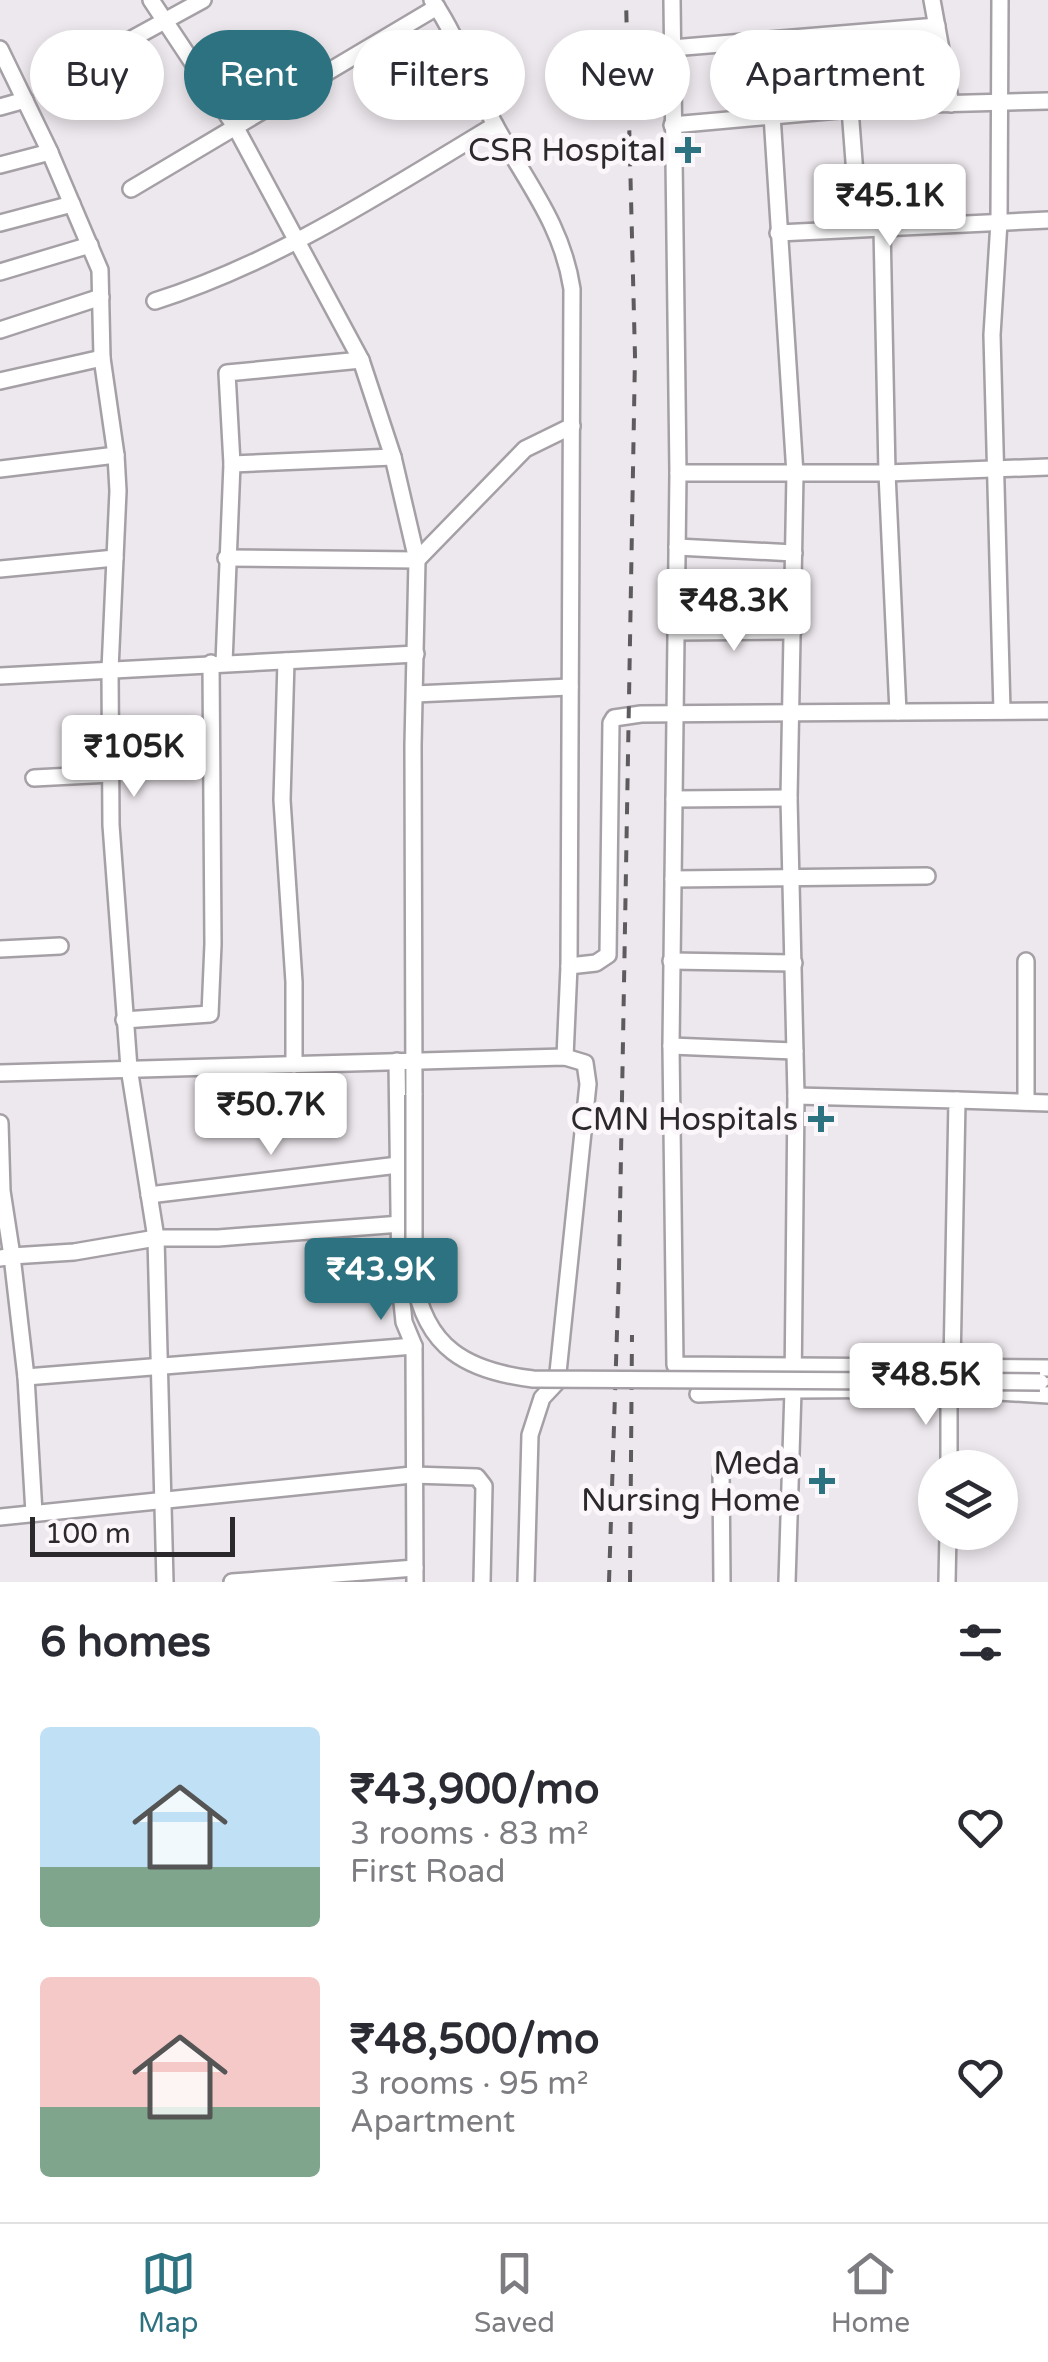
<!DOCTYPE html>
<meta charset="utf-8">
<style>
body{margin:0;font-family:"Varela Round",sans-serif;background:#f2f2f3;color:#2b2b33;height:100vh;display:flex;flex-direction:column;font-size:38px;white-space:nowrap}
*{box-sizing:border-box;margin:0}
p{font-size:32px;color:#7c7c81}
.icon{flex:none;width:55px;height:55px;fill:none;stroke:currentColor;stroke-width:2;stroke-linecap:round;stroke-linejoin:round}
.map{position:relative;height:1582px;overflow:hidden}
.details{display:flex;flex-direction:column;background:#fff;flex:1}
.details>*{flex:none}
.banner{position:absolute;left:30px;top:30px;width:990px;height:90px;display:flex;gap:20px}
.controls{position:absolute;left:918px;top:1450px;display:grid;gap:20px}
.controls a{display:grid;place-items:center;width:100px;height:100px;border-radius:50%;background:#fff;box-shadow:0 5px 15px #0003;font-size:50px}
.scale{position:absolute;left:30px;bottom:25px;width:205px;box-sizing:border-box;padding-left:10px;border:5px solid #2b292b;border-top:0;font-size:28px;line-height:35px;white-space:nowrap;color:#2b292b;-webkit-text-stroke:8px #fbf6fa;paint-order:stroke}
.price{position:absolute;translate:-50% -85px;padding:0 22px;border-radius:10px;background:#fff;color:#222;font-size:32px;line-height:65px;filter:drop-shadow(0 2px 5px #0008)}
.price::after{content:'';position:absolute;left:50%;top:60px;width:30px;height:22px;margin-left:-15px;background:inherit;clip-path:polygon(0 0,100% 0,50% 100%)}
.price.on{background:#2d7280;color:#fff}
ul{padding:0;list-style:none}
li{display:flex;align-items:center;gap:30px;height:250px;padding:0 40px}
li span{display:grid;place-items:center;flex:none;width:280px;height:200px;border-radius:10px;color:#555}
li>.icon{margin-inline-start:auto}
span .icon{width:120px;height:120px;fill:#fffc;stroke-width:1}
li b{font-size:42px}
h2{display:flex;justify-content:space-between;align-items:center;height:120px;padding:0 40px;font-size:42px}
.tag{padding:0 35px;border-radius:45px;background:#fff;box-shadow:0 5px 15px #0003;font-size:35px;line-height:90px}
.tag.on{background:#2d7280;color:#fff}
.menu{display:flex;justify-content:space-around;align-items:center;height:140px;border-top:2px solid #e1e1e2;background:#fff;font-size:28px;color:#7c7c81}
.menu a{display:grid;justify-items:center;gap:5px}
.menu .on{color:#2d7280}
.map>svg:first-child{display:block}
</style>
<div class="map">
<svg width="1048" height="1582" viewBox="0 0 1048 1582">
<rect width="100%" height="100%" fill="#ede8ed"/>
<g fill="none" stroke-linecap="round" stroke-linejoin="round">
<defs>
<g id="minor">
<polyline points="151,0 236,128 361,360 393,457 417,560 413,745 414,1095"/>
<path d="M432,0c26,37 41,84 62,123 31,58 68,100 78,166l-3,677 -4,91"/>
<polyline points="672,0 678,473 671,1046 675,1365 1048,1368"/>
<polyline points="932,0 951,104"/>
<polyline points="1000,0 999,222 992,335 1002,711"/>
<polyline points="672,48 937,26"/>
<polyline points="0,49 48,148 100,270 102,358 116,455 118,491 110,670 111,825 129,1068 156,1238 165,1582"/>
<polyline points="53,82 203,0"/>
<polyline points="0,107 25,100"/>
<polyline points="850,109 859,227"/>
<polyline points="672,125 895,105 1048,101"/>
<polyline points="0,165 50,152"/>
<polyline points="131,189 437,7"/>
<polyline points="0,223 72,204"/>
<polyline points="882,227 887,473 898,712"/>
<polyline points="778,233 1048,220"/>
<polyline points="0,272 90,245"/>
<path d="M155,301c123,-39 230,-110 340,-176"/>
<polyline points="0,330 101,297"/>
<polyline points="0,381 102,358"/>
<polyline points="232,464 393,457"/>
<polyline points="0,469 116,455"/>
<polyline points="678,473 887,473 1048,467"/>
<polyline points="677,547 794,553"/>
<polyline points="226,558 417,560 525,449 572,426"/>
<polyline points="0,569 115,558"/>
<polyline points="676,632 793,631"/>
<polyline points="286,661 282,800 294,982 294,1065"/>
<polyline points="224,663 232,464 227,373 361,360"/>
<polyline points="0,676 416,654"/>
<polyline points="415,694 570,687"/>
<polyline points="34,778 111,774"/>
<polyline points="674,799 789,798"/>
<polyline points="673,879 927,876"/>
<polyline points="0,949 60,946"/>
<polyline points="671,961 794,963"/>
<polyline points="569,966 596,963 608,955 611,723 614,718 641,714 1048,711"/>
<polyline points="124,1020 210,1014 213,944 211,663"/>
<polyline points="671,1046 795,1051"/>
<polyline points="397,1061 400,1283 404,1322 414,1346 415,1582"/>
<polyline points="0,1073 565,1057 585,1063 588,1084 557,1382 542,1398 530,1435 526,1582"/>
<polyline points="796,1096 957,1100 952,1365"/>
<polyline points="957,1100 1048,1103"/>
<polyline points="1026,1102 1026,961"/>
<polyline points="0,1123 2,1191 12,1256 74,1252 156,1238 218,1238 401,1224"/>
<polyline points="149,1195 398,1165"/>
<polyline points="0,1258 12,1256 26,1377 34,1513"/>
<polyline points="26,1377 414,1346"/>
<polyline points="698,1394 793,1390 796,1096 789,798 795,474 772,115"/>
<polyline points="949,1468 949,1389"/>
<polyline points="721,1470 722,1582"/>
<polyline points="0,1517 412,1475 477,1477 484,1486 482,1582"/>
<polyline points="232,1582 415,1568"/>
<polyline points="787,1582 793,1390 949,1389 1048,1395"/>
<polyline points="947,1582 948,1532"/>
</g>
</defs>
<use href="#minor" stroke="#a5a0a5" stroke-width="20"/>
<use href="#minor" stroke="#fff" stroke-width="15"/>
<g stroke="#5d5b5d" stroke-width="4" stroke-dasharray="12 12" stroke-linecap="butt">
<polyline points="609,1582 619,1269 635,356 626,0"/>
<polyline points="630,1582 632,1335"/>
</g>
<defs>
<path id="minor-bridge" d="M414,1095v183c11,70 53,93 119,101l507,3"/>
</defs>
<use href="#minor-bridge" stroke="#a5a0a5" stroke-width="20" stroke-linecap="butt"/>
<use href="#minor-bridge" stroke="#fff" stroke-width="15"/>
</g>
<g fill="#2d7280" stroke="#fbf6fa" stroke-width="4">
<path d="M683 135h10v10h10v10h-10v10h-10v-10h-10v-10h10z"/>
<path d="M816 1104h10v10h10v10h-10v10h-10v-10h-10v-10h10z"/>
<path d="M817 1466h10v10h10v10h-10v10h-10v-10h-10v-10h10z"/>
</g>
<g text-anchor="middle" stroke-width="10" stroke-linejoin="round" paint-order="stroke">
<g font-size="32" fill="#2b292b" stroke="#fbf6fa" text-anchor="end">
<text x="666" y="161">CSR Hospital</text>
<text x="798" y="1130">CMN Hospitals</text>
<text x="800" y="1474">Meda<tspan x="800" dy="37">Nursing Home</tspan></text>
</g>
</g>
</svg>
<div class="controls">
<a><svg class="icon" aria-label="layers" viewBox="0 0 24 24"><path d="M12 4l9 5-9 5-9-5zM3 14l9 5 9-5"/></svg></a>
</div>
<div class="scale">100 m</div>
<b class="price" style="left:890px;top:249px">₹45.1K</b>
<b class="price" style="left:734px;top:654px">₹48.3K</b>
<b class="price" style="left:134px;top:800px">₹105K</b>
<b class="price" style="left:271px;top:1158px">₹50.7K</b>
<b class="price on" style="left:381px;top:1323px">₹43.9K</b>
<b class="price" style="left:926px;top:1428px">₹48.5K</b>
<div class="banner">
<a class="tag">Buy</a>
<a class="tag on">Rent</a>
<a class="tag">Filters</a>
<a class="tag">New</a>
<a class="tag">Apartment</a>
</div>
</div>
<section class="details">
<h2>6 homes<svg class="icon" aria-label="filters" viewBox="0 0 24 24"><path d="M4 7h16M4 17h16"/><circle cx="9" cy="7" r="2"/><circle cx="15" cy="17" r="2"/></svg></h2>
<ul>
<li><span style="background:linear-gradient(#bfe0f5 70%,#7fa58c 0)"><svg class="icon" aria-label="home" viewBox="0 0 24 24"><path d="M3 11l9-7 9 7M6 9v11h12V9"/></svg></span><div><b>₹43,900/mo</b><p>3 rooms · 83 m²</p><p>First Road</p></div><svg class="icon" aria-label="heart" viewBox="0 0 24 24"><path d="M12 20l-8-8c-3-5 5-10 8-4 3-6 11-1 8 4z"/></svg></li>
<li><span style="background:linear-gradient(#f6c9c9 65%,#7fa58c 0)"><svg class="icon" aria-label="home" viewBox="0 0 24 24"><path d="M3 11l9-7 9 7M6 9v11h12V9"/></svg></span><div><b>₹48,500/mo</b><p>3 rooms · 95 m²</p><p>Apartment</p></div><svg class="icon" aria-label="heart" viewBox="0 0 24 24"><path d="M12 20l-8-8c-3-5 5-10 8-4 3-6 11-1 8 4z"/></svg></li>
</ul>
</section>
<nav class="menu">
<a class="on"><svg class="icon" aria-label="map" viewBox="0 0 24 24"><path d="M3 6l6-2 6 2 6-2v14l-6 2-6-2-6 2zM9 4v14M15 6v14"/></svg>Map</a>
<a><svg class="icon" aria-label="saved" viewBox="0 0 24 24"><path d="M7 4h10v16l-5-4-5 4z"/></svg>Saved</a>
<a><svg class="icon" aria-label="home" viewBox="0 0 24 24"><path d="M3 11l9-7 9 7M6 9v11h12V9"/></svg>Home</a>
</nav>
